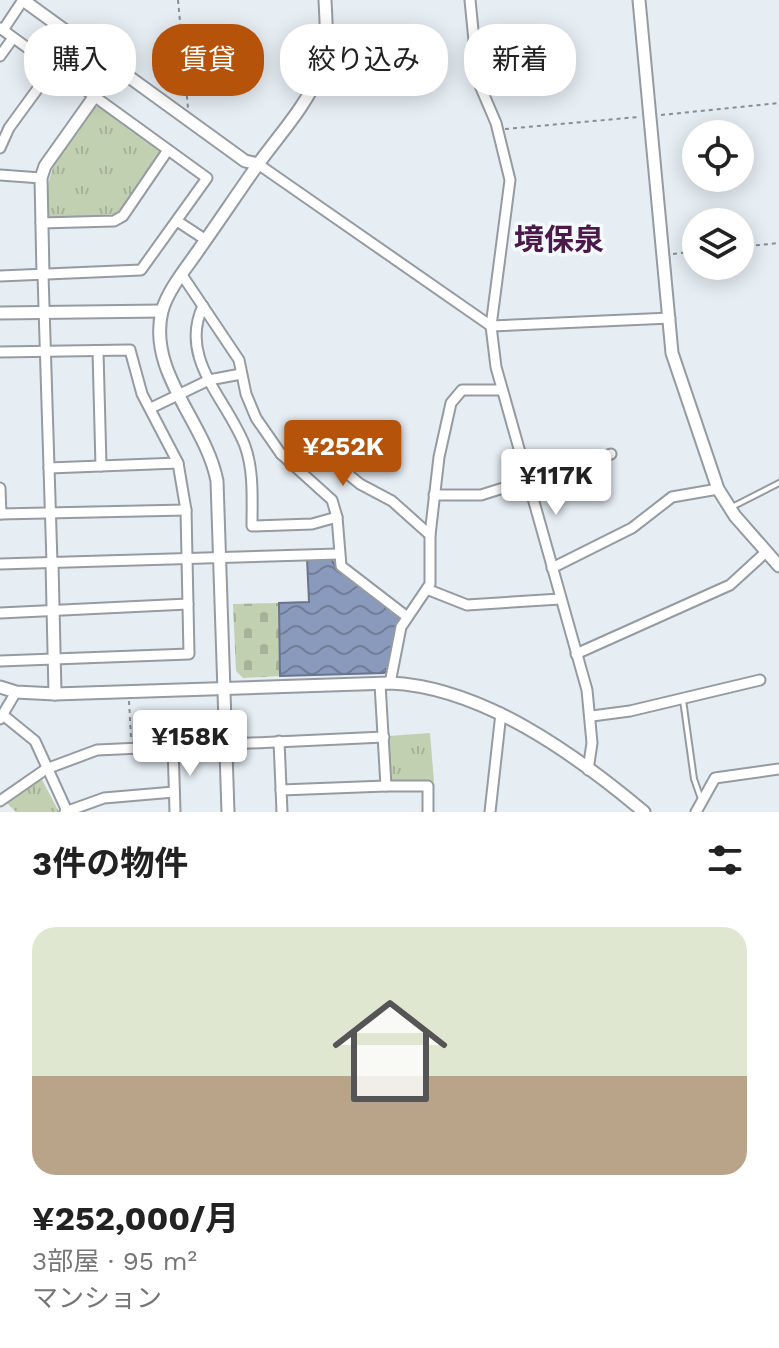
<!DOCTYPE html>
<html lang="ja">
<meta charset="utf-8">
<style>
body{margin:0;font-family:"Work Sans","Noto Sans JP",sans-serif;background:#f6f6f6;color:#222;height:100vh;display:flex;flex-direction:column;font-size:30px;white-space:nowrap}
*{box-sizing:border-box;margin:0}
p{font-size:26px;color:#767676}
.icon{flex:none;width:44px;height:44px;fill:none;stroke:currentColor;stroke-width:2;stroke-linecap:round;stroke-linejoin:round}
.map{position:relative;height:812px;overflow:hidden}
.details{display:flex;flex-direction:column;background:#fff;flex:1}
.details>*{flex:none}
.banner{position:absolute;left:24px;top:24px;width:732px;height:72px;display:flex;gap:16px}
.controls{position:absolute;left:682px;top:120px;display:grid;gap:16px}
.controls a{display:grid;place-items:center;width:72px;height:72px;border-radius:50%;background:#fff;box-shadow:0 4px 20px #0003;font-size:40px}
.price{position:absolute;translate:-50% -68px;padding:0 18px;border-radius:8px;background:#fff;color:#222;font-size:26px;line-height:52px;filter:drop-shadow(0 2px 4px #0008)}
.price::after{content:'';position:absolute;left:50%;top:48px;width:24px;height:18px;margin-left:-12px;background:inherit;clip-path:polygon(0 0,100% 0,50% 100%)}
.price.selected{background:#b45309;color:#fff}
ul{padding:0;list-style:none}
li{display:grid;align-content:center;gap:16px;height:424px;padding:0 32px}
li+li{border-top:2px solid #e0e0e0}
li span{display:grid;place-items:center;height:248px;border-radius:24px;color:#555}
li>.icon{margin-inline-start:auto}
span .icon{width:144px;height:144px;fill:#fffc;stroke-width:1}
li b{font-size:34px}
h2{display:flex;justify-content:space-between;align-items:center;height:96px;padding:0 32px;font-size:34px}
.pill{padding:0 28px;border-radius:32px;background:#fff;box-shadow:0 4px 20px #0003;font-size:28px;line-height:72px}
.pill.selected{background:#b45309;color:#fff}
.map>svg:first-child{display:block}
</style>
<div class="map">
<svg width="779" height="812" viewBox="0 0 779 812">
<defs>
<pattern id="grass-tufts" width="24" height="20" patternUnits="userSpaceOnUse" patternTransform="scale(2)"><rect width="24" height="20" fill="#c1d0b1"/><path d="M3 7l-1-3M5 7V3M7 7l1-3M15 17l-1-3M17 17v-4M19 17l1-3" fill="none" stroke="#a5b298"/></pattern>
<pattern id="cemetery-stones" width="16" height="16" patternUnits="userSpaceOnUse" patternTransform="scale(2)"><rect width="16" height="16" fill="#c1d0b1"/><path d="M2 7V4a2 2 0 0 1 4 0v3zM10 15v-3a2 2 0 0 1 4 0v3z" fill="#a5b298"/></pattern>
<pattern id="water-waves" width="16" height="10" patternUnits="userSpaceOnUse" patternTransform="scale(2)"><rect width="16" height="10" fill="#8a9abc"/><path d="M0 5q4-4 8 0t8 0" fill="none" stroke="#707d98"/></pattern>
</defs>
<rect width="100%" height="100%" fill="#e6edf3"/>
<g fill="url(#grass-tufts)">
<path d="M101,106l58,43 1,6 -42,59 -67,4 -4,-3c-3,-51 17,-67 45,-107z"/>
<polygon points="430,733 434,782 394,783 390,779 389,736"/>
<polygon points="40,776 59,812 16,812 5,801"/>
</g>
<polygon fill="url(#cemetery-stones)" points="279,603 280,676 243,678 236,671 233,604"/>
<polygon fill="url(#water-waves)" stroke="#69748d" stroke-width="2" points="307,558 331,558 336,568 397,614 400,619 389,669 384,673 280,676 279,603 309,602"/>
<g fill="none" stroke-linecap="round" stroke-linejoin="round">
<defs>
<g id="service">
<polyline points="732,507 779,483"/>
<polyline points="683,700 694,779 701,799"/>
</g>
<g id="minor">
<polyline points="470,0 478,81 496,123 510,180 491,326 496,367 587,690 592,743 588,770"/>
<polyline points="0,28 207,178 141,270 0,276"/>
<polyline points="3,30 23,0"/>
<polyline points="0,56 13,38"/>
<polyline points="94,97 115,66"/>
<polyline points="0,148 9,128 52,69"/>
<polyline points="258,164 491,326 670,318"/>
<polyline points="0,175 41,178"/>
<polyline points="177,221 206,240"/>
<polyline points="41,223 114,221 123,216 168,150"/>
<polyline points="43,275 52,563"/>
<polyline points="182,275 239,360 246,394 256,418 281,454 332,500 337,517 341,566 406,616"/>
<path d="M203,306c-25,53 24,93 42,140 9,25 7,54 7,80l60,-2 25,-7"/>
<polyline points="98,351 101,466"/>
<polyline points="0,352 130,350 142,394 178,463 186,510 189,654 0,661"/>
<polyline points="151,408 209,380 241,374"/>
<polyline points="281,454 337,465 360,484 392,501 430,535"/>
<polyline points="49,468 178,463"/>
<polyline points="0,488 1,514"/>
<polyline points="434,495 481,495 611,454"/>
<polyline points="0,514 186,510"/>
<polyline points="0,564 338,554"/>
<polyline points="552,568 632,528 672,497 718,489"/>
<polyline points="429,590 467,605 560,599"/>
<polyline points="0,613 188,604"/>
<polyline points="576,654 730,585 766,552"/>
<polyline points="390,683 401,627 430,584 430,535 439,457 451,403 462,390 501,390"/>
<polyline points="380,684 386,786 428,786 428,812"/>
<polyline points="3,715 35,741 67,811"/>
<polyline points="592,716 630,711 760,680"/>
<polyline points="0,719 16,692"/>
<polyline points="279,741 282,812"/>
<polyline points="173,745 175,812"/>
<polyline points="281,790 386,786"/>
<polyline points="0,801 46,769 97,750 384,737"/>
<polyline points="65,812 104,798 174,792"/>
<polyline points="490,812 501,713"/>
<polyline points="696,812 715,778 779,769"/>
</g>
<g id="tertiary">
<polyline points="23,0 245,161 258,164"/>
<polyline points="639,0 672,353 718,489 735,516 779,566"/>
<polyline points="43,275 41,178 45,166 94,97"/>
<polyline points="0,313 162,311"/>
<polyline points="52,563 55,694"/>
<path d="M0,687l16,5 39,2 335,-11c92,4 185,71 254,129"/>
<path d="M228,812l-11,-331c-11,-58 -70,-108 -55,-170 6,-22 26,-45 38,-63 20,-28 39,-57 59,-85 21,-29 47,-57 61,-91 9,-21 6,-49 5,-72"/>
</g>
</defs>
<use href="#service" stroke="#959ba1" stroke-width="8"/>
<use href="#minor" stroke="#959ba1" stroke-width="13"/>
<use href="#tertiary" stroke="#959ba1" stroke-width="15"/>
<g stroke="#8a8e92" stroke-width="2" stroke-dasharray="4 4" stroke-linecap="butt">
<polyline points="178,0 188,108"/>
<polyline points="661,115 779,103"/>
<polyline points="505,129 638,117"/>
<polyline points="740,247 779,243"/>
<polyline points="673,254 696,251"/>
<polyline points="129,701 131,738"/>
</g>
<use href="#service" stroke="#fff" stroke-width="4"/>
<use href="#minor" stroke="#fff" stroke-width="9"/>
<use href="#tertiary" stroke="#fff" stroke-width="11"/>
</g>
<g text-anchor="middle" stroke-width="7" stroke-linejoin="round" paint-order="stroke">
<g font-size="30" font-weight="bold" fill="#4b1a4b" stroke="#f5faff">
<text x="559" y="250">境保泉</text>
</g>
</g>
</svg>
<div class="controls">
<a><svg class="icon" aria-label="locate" viewBox="0 0 24 24"><circle cx="12" cy="12" r="6"/><path d="M12 2v4M12 18v4M2 12h4M18 12h4"/></svg></a>
<a><svg class="icon" aria-label="layers" viewBox="0 0 24 24"><path d="M12 4l9 5-9 5-9-5zM3 14l9 5 9-5"/></svg></a>
</div>
<b class="price selected" style="left:343px;top:488px">¥252K</b>
<b class="price" style="left:556px;top:517px">¥117K</b>
<b class="price" style="left:190px;top:778px">¥158K</b>
<div class="banner">
<a class="pill">購入</a>
<a class="pill selected">賃貸</a>
<a class="pill">絞り込み</a>
<a class="pill">新着</a>
</div>
</div>
<section class="details">
<h2>3件の物件<svg class="icon" aria-label="filters" viewBox="0 0 24 24"><path d="M4 7h16M4 17h16"/><circle cx="9" cy="7" r="2"/><circle cx="15" cy="17" r="2"/></svg></h2>
<ul>
<li><span style="background:linear-gradient(#dfe7d0 60%,#b9a48a 0)"><svg class="icon" aria-label="home" viewBox="0 0 24 24"><path d="M3 11l9-7 9 7M6 9v11h12V9"/></svg></span><div><b>¥252,000/月</b><p>3部屋 · 95 m²</p><p>マンション</p></div></li>
</ul>
</section>
